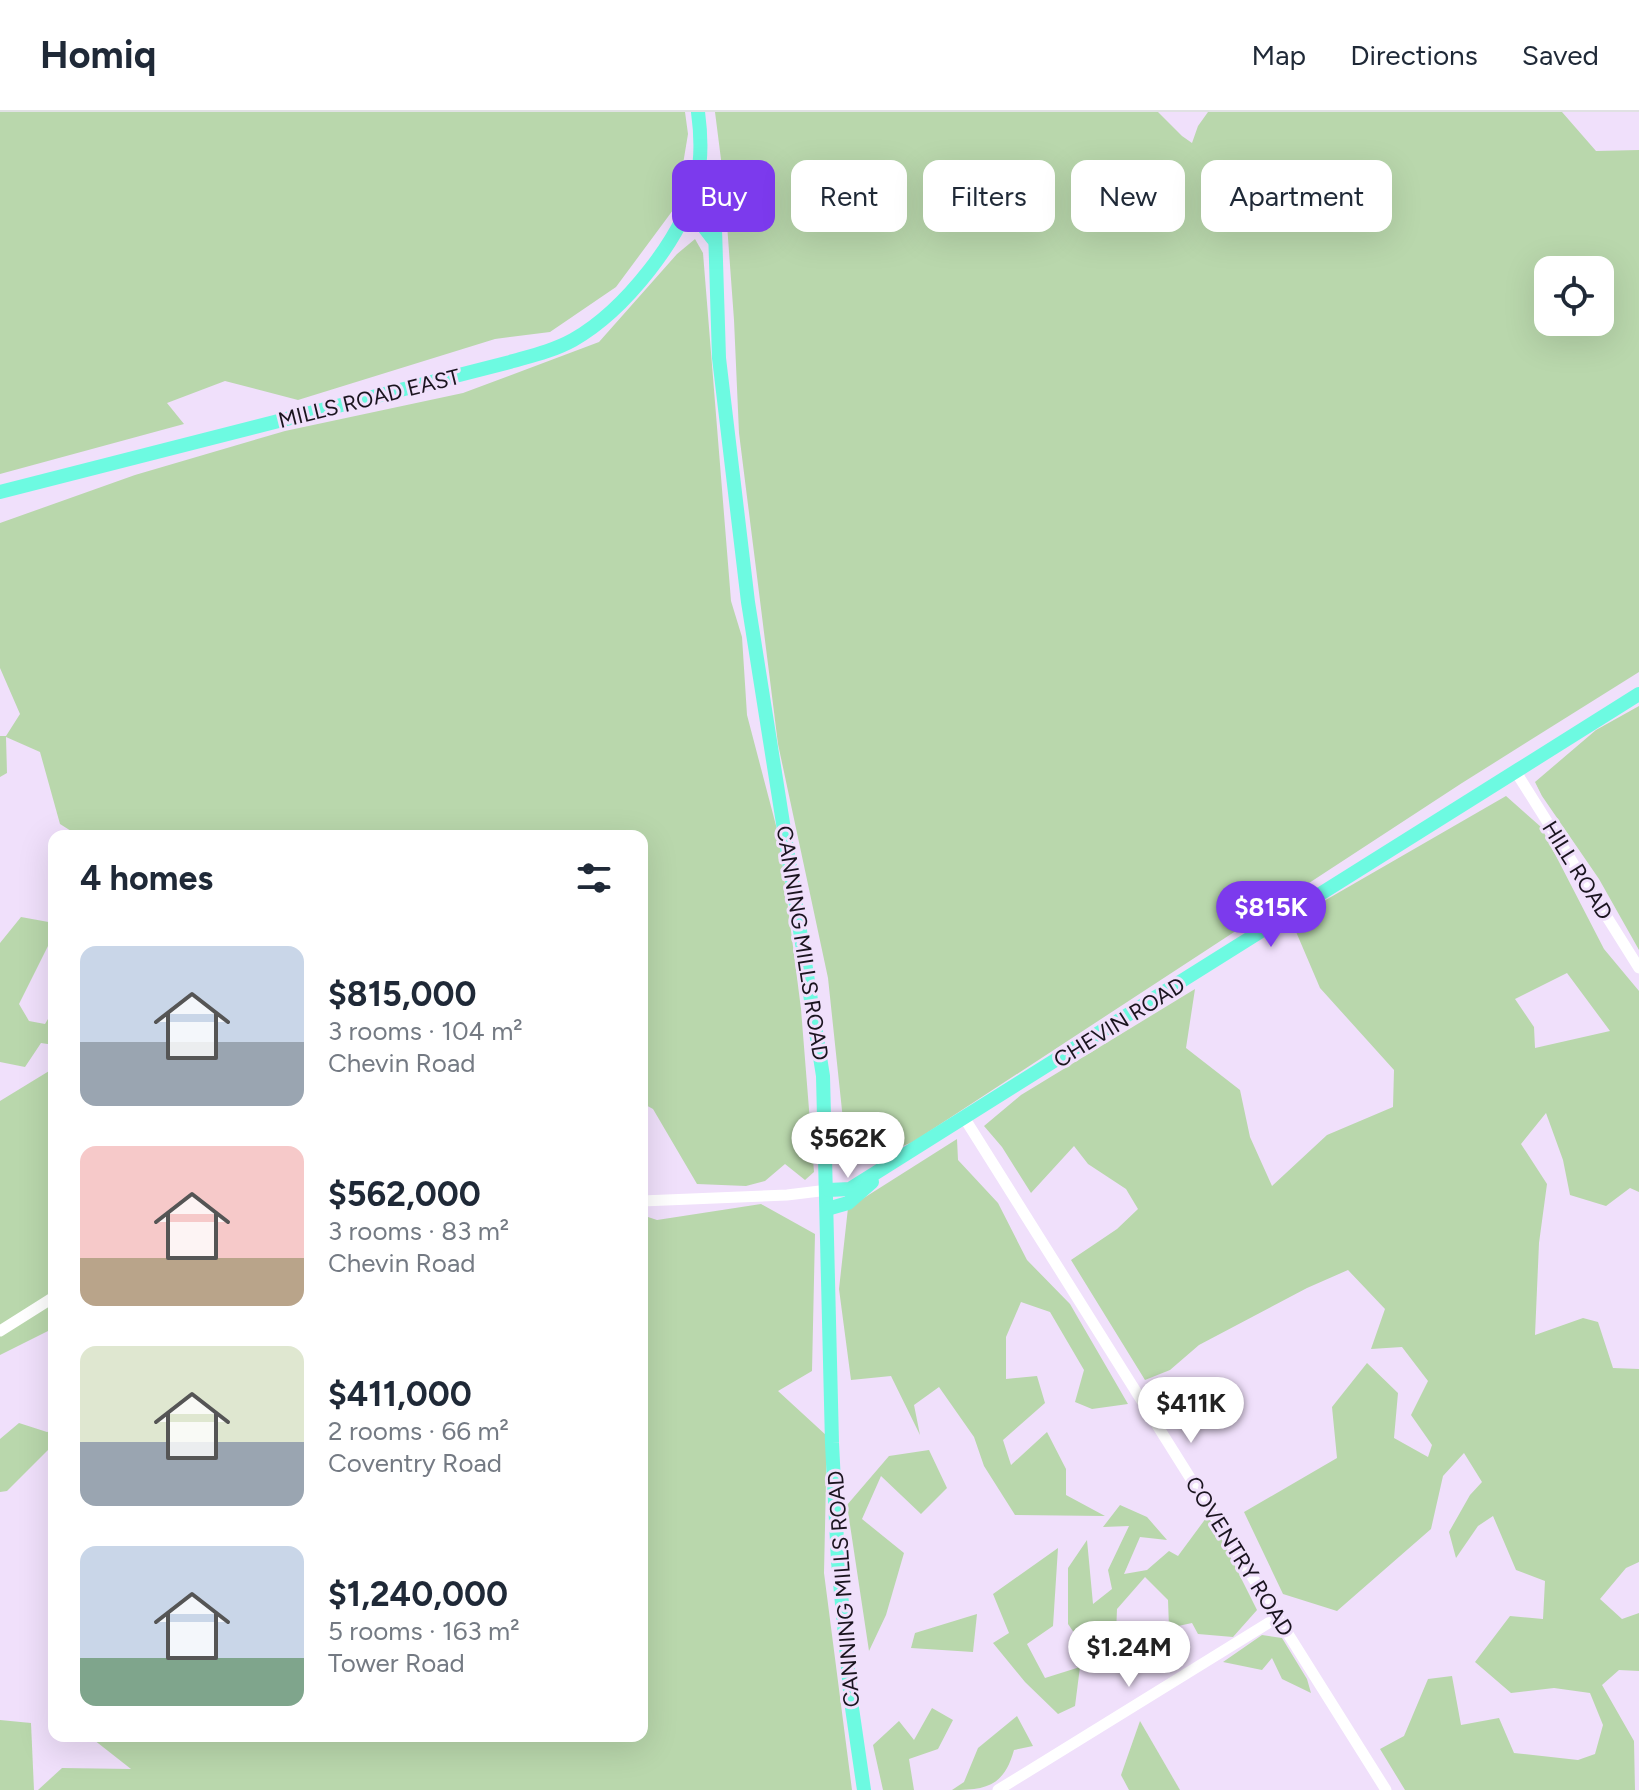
<!DOCTYPE html>
<meta charset="utf-8">
<style>
body{margin:0;font-family:Figtree,sans-serif;background:#f6f6f7;color:#1f2937;height:100vh;display:flex;flex-direction:column;font-size:30px;white-space:nowrap}
*{box-sizing:border-box;margin:0}
p{font-size:26px;color:#747a83}
.icon{flex:none;width:44px;height:44px;fill:none;stroke:currentColor;stroke-width:2;stroke-linecap:round;stroke-linejoin:round}
.map{position:relative;flex:1;overflow:hidden}
.sheet{position:absolute;left:48px;top:718px;width:600px;height:912px;display:flex;flex-direction:column;background:#fff;border-radius:16px;box-shadow:0 8px 32px #0002}
.sheet>*{flex:none}
.guide{position:absolute;left:672px;top:48px;width:760px;height:72px;display:flex;gap:16px}
.fabs{position:absolute;left:1534px;top:144px;display:grid;gap:16px}
.fabs a{display:grid;place-items:center;width:80px;height:80px;border-radius:16px;background:#fff;box-shadow:0 8px 32px #0002;font-size:40px}
.price{position:absolute;translate:-50% -68px;padding:0 18px;border-radius:28px;background:#fff;color:#222;font-size:26px;line-height:52px;filter:drop-shadow(0 2px 4px #0008)}
.price::after{content:'';position:absolute;left:50%;top:48px;width:24px;height:18px;margin-left:-12px;background:inherit;clip-path:polygon(0 0,100% 0,50% 100%)}
.price.on{background:#7c3aed;color:#fff}
ul{padding:0;list-style:none}
li{display:flex;align-items:center;gap:24px;height:200px;padding:0 32px}
li span{display:grid;place-items:center;flex:none;width:224px;height:160px;border-radius:16px;color:#555}
li>.icon{margin-inline-start:auto}
span .icon{width:96px;height:96px;fill:#fffc;stroke-width:1}
li b{font-size:34px}
h2{display:flex;justify-content:space-between;align-items:center;height:96px;padding:0 32px;font-size:34px}
.chip{padding:0 28px;border-radius:16px;background:#fff;box-shadow:0 8px 32px #0002;font-size:28px;line-height:72px}
.chip.on{background:#7c3aed;color:#fff}
header{display:flex;align-items:center;gap:48px;box-sizing:border-box;height:112px;padding:0 40px;background:#fff;border-bottom:2px solid #e0e1e3}
header strong{font-size:38px}
nav{display:flex;gap:44px;margin-inline-start:auto;font-size:28px}
.map>svg:first-child{display:block}
</style>
<header>
<strong>Homiq</strong>
<nav><a>Map</a><a>Directions</a><a>Saved</a></nav>
</header>
<div class="map">
<svg width="1639" height="1678" viewBox="0 0 1639 1678">
<rect width="100%" height="100%" fill="#f0e0fb"/>
<g fill="#b9d7ac" fill-rule="evenodd">
<polygon points="0,0 685,0 688,22 676,94 616,175 550,220 495,227 298,288 225,269 167,291 184,312 0,362"/>
<path d="M715,0h443l24,24 10,7 6,-17 10,-14h354l34,39 43,-1v522l-177,111 -549,359 -65,25 -20,-189 -50,-234 -39,-311 -5,-113 -10,-137zM1548,158h52v52h-52z"/>
<polygon points="695,127 703,141 731,489 742,525 747,603 779,725 801,897 814,1060 805,1068 785,1052 765,1069 746,1074 697,1072 653,997 642,991 642,724 79,724 60,712 40,640 6,625 7,661 0,665 0,624 6,624 20,602 0,556 0,411 135,363 285,319 463,281 599,230 677,142"/>
<polygon points="1639,594 1639,838 1599,767 1542,684 1535,670 1596,618"/>
<path d="M1506,684l35,31 63,122 35,42v201l-9,-4 -24,18 -36,-11 -7,-35 -17,-47 -25,31 26,40 -8,59 -4,92 48,-17 15,4 15,46 26,1v193l-13,6 -26,31 22,20 17,-6v58l-20,-1 -17,15 32,56 1,49h-230l-25,-41 24,-13 24,-57 24,-3 9,49 38,-7 15,35 64,7 17,-6 8,-29 -13,-32 -36,-5 -43,5 -36,-31 35,-46 33,3 2,-38 -29,-11 -23,-54 -15,10 -22,32 -7,-26 21,-37 12,-13 -18,-29 -21,23 -12,53 -94,82 -54,-17 -39,-82 93,-54 -5,-51 35,-44 31,30 -4,45 34,19 4,-12 -21,-30 17,-34 -26,-34 -31,2 14,-40 -37,-39 -41,18 -108,57 -29,25 -25,10 -74,-120 46,-31 21,-20 -12,-20 -38,-25 -14,-18 -43,47 -29,-46 -18,-21 37,-31 174,-106 -9,59 54,42 10,47 22,49 55,-51 66,-28 1,-37 -74,-82 -29,-68zM1567,861l43,58 -75,17 -1,-21 -19,-28z"/>
<polygon points="21,805 54,811 54,822 19,892 29,909 45,912 54,897 54,933 41,931 25,955 0,950 0,831"/>
<polygon points="54,956 54,1216 0,1243 0,989"/>
<polygon points="957,1027 958,1048 998,1091 1027,1148 1070,1192 1128,1292 1092,1297 1075,1290 1084,1258 1050,1200 1021,1190 1006,1225 1006,1267 1037,1264 1045,1291 1003,1328 1011,1353 1047,1320 1066,1357 1066,1383 1105,1404 1015,1403 984,1354 974,1325 939,1275 914,1293 920,1323 891,1264 851,1268 839,1177 848,1096"/>
<polygon points="761,1092 815,1122 812,1259 778,1279 827,1324 824,1461 852,1678 38,1678 62,1656 131,1657 89,1624 642,1624 642,1103 657,1108"/>
<polygon points="19,1311 47,1320 54,1318 54,1332 7,1379 0,1380 0,1327"/>
<polygon points="929,1338 947,1376 921,1402 881,1364 862,1407 904,1441 886,1503 869,1539 847,1393 889,1344"/>
<polygon points="1120,1393 1147,1405 1167,1428 1140,1425 1124,1462 1147,1458 1169,1439 1178,1444 1209,1402 1257,1498 1233,1525 1198,1522 1192,1511 1169,1516 1168,1488 1145,1465 1117,1497 1116,1522 1083,1534 1068,1512 1068,1456 1087,1428 1093,1492 1112,1477 1108,1458 1129,1414 1103,1415"/>
<polygon points="1058,1436 1053,1514 1027,1532 1045,1566 1080,1555 1075,1594 1058,1602 1025,1570 993,1531 1009,1521 993,1482"/>
<polygon points="977,1502 973,1540 911,1536 915,1521"/>
<polygon points="1262,1523 1282,1526 1307,1567 1311,1581 1282,1567 1272,1546 1262,1558 1223,1550"/>
<polygon points="932,1596 953,1608 938,1637 909,1647 914,1678 883,1678 873,1633 899,1609 914,1628"/>
<path d="M1017,1604l16,30 -19,4c-10,36 -27,40 -62,40l12,-8 14,-34z"/>
<polygon points="0,1608 31,1611 34,1678 0,1678"/>
<polygon points="1140,1609 1180,1678 1129,1678 1121,1663"/>
</g>
<g fill="none" stroke-linecap="round" stroke-linejoin="round">
<g stroke="#fff" stroke-width="11">
<polyline points="1516,660 1639,856"/>
<polyline points="965,1007 1386,1678"/>
<polyline points="642,1089 787,1083 828,1078"/>
<polyline points="0,1219 54,1185"/>
<polyline points="998,1678 1278,1505"/>
</g>
<g stroke="#6dfae1" stroke-width="14">
<polyline points="692,85 704,95 715,117 719,246 748,490 823,964 832,1331 838,1449 851,1589 864,1678"/>
<polyline points="683,103 703,114 713,127"/>
<path d="M0,380l510,-130c21,-6 43,-11 63,-22 51,-29 111,-103 124,-161 5,-22 4,-45 1,-67"/>
<polyline points="828,1078 850,1077 1639,582"/>
<polyline points="827,1097 848,1091 872,1070"/>
</g>
</g>
<g text-anchor="middle" stroke-width="6" stroke-linejoin="round" paint-order="stroke">
<g font-size="22" fill="#1a141f" stroke="#f0e0fb">
<text transform="translate(369 286) rotate(-14)" y="8">MILLS ROAD EAST</text>
<text transform="translate(1578 758) rotate(58)" y="8">HILL ROAD</text>
<text transform="translate(803 831) rotate(81)" y="8">CANNING MILLS ROAD</text>
<text transform="translate(1119 910) rotate(-32)" y="8">CHEVIN ROAD</text>
<text transform="translate(1240 1444) rotate(58)" y="8">COVENTRY ROAD</text>
<text transform="translate(843 1477) rotate(-94)" y="8">CANNING MILLS ROAD</text>
</g>
</g>
</svg>
<div class="fabs">
<a><svg class="icon" aria-label="locate" viewBox="0 0 24 24"><circle cx="12" cy="12" r="6"/><path d="M12 2v4M12 18v4M2 12h4M18 12h4"/></svg></a>
</div>
<b class="price on" style="left:1271px;top:837px">$815K</b>
<b class="price" style="left:848px;top:1068px">$562K</b>
<b class="price" style="left:1191px;top:1333px">$411K</b>
<b class="price" style="left:1129px;top:1577px">$1.24M</b>
<div class="guide">
<a class="chip on">Buy</a>
<a class="chip">Rent</a>
<a class="chip">Filters</a>
<a class="chip">New</a>
<a class="chip">Apartment</a>
</div>
<section class="sheet">
<h2>4 homes<svg class="icon" aria-label="filters" viewBox="0 0 24 24"><path d="M4 7h16M4 17h16"/><circle cx="9" cy="7" r="2"/><circle cx="15" cy="17" r="2"/></svg></h2>
<ul>
<li><span style="background:linear-gradient(#c9d6e8 60%,#9aa5b1 0)"><svg class="icon" aria-label="home" viewBox="0 0 24 24"><path d="M3 11l9-7 9 7M6 9v11h12V9"/></svg></span><div><b>$815,000</b><p>3 rooms · 104 m²</p><p>Chevin Road</p></div></li>
<li><span style="background:linear-gradient(#f6c9c9 70%,#b9a48a 0)"><svg class="icon" aria-label="home" viewBox="0 0 24 24"><path d="M3 11l9-7 9 7M6 9v11h12V9"/></svg></span><div><b>$562,000</b><p>3 rooms · 83 m²</p><p>Chevin Road</p></div></li>
<li><span style="background:linear-gradient(#dfe7d0 60%,#9aa5b1 0)"><svg class="icon" aria-label="home" viewBox="0 0 24 24"><path d="M3 11l9-7 9 7M6 9v11h12V9"/></svg></span><div><b>$411,000</b><p>2 rooms · 66 m²</p><p>Coventry Road</p></div></li>
<li><span style="background:linear-gradient(#c9d6e8 70%,#7fa58c 0)"><svg class="icon" aria-label="home" viewBox="0 0 24 24"><path d="M3 11l9-7 9 7M6 9v11h12V9"/></svg></span><div><b>$1,240,000</b><p>5 rooms · 163 m²</p><p>Tower Road</p></div></li>
</ul>
</section>
</div>
